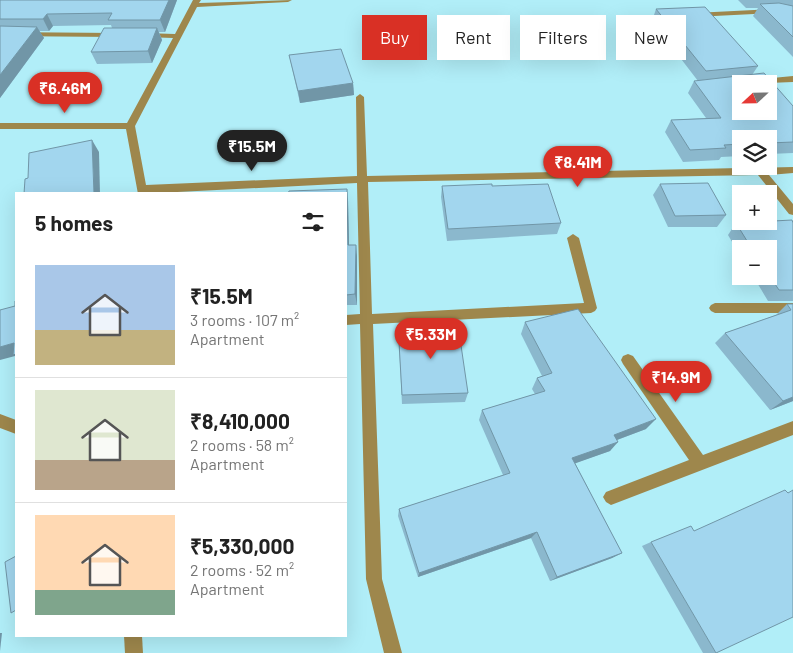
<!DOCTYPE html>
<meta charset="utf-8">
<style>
body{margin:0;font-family:Barlow,sans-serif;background:#f6f6f6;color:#222;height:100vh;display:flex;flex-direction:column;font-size:19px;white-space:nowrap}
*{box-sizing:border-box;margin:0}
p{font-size:16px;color:#767676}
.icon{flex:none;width:28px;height:28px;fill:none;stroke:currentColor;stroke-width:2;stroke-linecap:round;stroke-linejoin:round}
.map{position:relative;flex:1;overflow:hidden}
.side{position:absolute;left:15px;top:192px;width:332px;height:445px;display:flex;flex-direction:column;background:#fff;border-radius:0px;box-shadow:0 5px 20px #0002}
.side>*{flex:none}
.hud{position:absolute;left:362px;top:15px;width:355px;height:45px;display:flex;gap:10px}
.needle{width:32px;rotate:248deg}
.fabs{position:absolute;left:732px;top:75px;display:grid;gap:10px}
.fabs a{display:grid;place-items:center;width:45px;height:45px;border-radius:0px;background:#fff;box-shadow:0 5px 20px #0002;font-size:25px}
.price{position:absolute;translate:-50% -42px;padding:0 11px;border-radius:18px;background:#d93025;color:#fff;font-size:16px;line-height:32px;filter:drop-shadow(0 1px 2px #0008)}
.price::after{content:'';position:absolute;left:50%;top:30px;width:15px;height:11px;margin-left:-8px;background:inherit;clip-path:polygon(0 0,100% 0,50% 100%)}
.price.on{background:#222;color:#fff}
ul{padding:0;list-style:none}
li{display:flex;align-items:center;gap:15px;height:125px;padding:0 20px}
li+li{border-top:1px solid #e0e0e0}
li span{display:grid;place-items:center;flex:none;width:140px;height:100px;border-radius:0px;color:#555}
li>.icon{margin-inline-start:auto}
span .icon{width:60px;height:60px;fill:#fffc;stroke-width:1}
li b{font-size:21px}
h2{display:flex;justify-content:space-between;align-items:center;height:60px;padding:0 20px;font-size:21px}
.pill{padding:0 18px;border-radius:0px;background:#fff;box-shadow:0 5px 20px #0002;font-size:18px;line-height:45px}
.pill.on{background:#d93025;color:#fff}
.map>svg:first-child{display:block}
</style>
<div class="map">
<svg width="793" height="653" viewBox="0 0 793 653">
<rect width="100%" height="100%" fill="#b1eef8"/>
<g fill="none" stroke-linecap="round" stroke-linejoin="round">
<g fill="#9e874c" fill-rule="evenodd">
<polygon points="193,0 201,0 199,3 292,0 288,2 197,7 135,126 146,185 357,176 356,97 360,94 364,97 367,176 793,167 793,173 769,175 793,204 793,215 789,214 758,175 368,182 372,314 584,303 567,238 573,234 579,238 597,308 595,311 591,313 373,324 382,579 402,653 384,653 366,579 360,324 346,325 346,315 360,314 357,183 138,194 126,129 0,129 0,123 127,123 173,38 144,37 140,35 144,33 175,34"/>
<polygon points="773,9 793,13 793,17 773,13 694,17 690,15 694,13"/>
<polygon points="0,32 116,33 120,35 116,37 0,36"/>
<polygon points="793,76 793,82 741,84 741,86 739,84 743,81"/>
<polygon points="715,303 793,303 793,313 715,313 711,311 709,308 711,305"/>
<polygon points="628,354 633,356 703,455 793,421 793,435 611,505 606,502 603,497 606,492 689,460 623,364 621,360 623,356"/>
<polygon points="0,414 16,420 16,434 0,428"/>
<polygon points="124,636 142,636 143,653 125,653"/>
</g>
</g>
<g fill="#8bb8cd">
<polygon points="0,0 177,0 165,32 159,32 162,40 152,63 97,64 91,52 112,28 111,25 53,26 49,31 39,31 44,38 0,98"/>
<polygon points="738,0 793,0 793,57 753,16 758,8 746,8"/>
<polygon points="656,9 758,66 752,75 793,106 793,153 769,154 769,139 741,139 741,156 721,157 719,160 683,162 665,132 671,120 706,118 688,93 694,81 698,81 652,21"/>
<polygon points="289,55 353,83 354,95 300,103"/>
<polygon points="660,184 726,215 717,227 668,227 653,195"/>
<polygon points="442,186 492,186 561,223 557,234 447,241 441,197"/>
<polygon points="346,194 348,200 349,245 357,256 357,305 346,305"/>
<polygon points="736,223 793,223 793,301 768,301 753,276 769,276 769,249 741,249 741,257 728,235"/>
<polygon points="787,304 793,304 793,401 770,410 715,343 725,333 776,315"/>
<polygon points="525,322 646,429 617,440 610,451 575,463 622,553 612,558 550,581 531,538 418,577 398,516 399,509 503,475 479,420 482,410 535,394 532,389 537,378 542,376 521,334"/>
<polygon points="398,325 468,393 465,402 402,404"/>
<polygon points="651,542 716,653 703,653 642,546"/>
</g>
<g fill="#7196a7">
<polygon points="169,0 177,0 165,32 160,20"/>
<polygon points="47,14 53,26 49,31 43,19"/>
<polygon points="37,27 44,38 0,98 0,75"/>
<polygon points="157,28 162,40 152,63 148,51"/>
<polygon points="353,83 354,95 300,103 298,91"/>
<polygon points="92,140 99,152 100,194 94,194"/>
<polygon points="347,189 348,200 349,256 348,245"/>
<polygon points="356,245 357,256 357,305 355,294"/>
<polygon points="14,343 16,345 16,357 15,356 0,360 0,347"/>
<polygon points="793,397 793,401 770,410 783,401"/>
<polygon points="656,419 646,429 606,444 614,435"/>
<polygon points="618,442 610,451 565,467 572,458"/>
<polygon points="537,532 531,538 418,577 419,573"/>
<polygon points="622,553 612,558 550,581 557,577"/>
<polygon points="0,633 2,633 0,651"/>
</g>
<g fill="#a2d6ee" stroke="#7196a7" fill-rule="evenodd">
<polygon points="0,0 169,0 160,20 108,20 112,13 47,14 43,19 0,19"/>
<polygon points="779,3 793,6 793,37 760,4"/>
<polygon points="705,7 758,66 706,71 656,9"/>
<polygon points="0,26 37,27 0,75"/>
<polygon points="104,28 157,28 148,51 91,52"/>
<polygon points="341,49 353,83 298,91 289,55"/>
<path d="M764,73l29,33v36l-24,1v-4h-28v5l-17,1 2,3 -36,2 -19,-30 50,-2 -27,-37zM741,84h28v27h-28z"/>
<polygon points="92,140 94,194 24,194 25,179 28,178 29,153"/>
<polygon points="708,183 726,215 675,216 660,184"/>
<polygon points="492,184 492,186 548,184 561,223 448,229 442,186"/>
<polygon points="347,189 348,245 356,245 355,294 346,295 346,194 288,194 289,191"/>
<polygon points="792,220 793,223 793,290 779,290 769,275 769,249 752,249 736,223"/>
<polygon points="16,300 16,354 13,355 14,343 0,347 0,310 15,306 15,301"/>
<polygon points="787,304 793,304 793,397 783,401 725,333 791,310"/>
<polygon points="578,309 656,419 614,435 618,442 572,458 622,553 557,577 537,532 419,573 399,509 510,473 482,410 545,391 537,378 552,373 525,322"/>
<polygon points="398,325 458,325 468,393 402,395"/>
<polygon points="785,490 788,493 793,490 793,617 716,653 651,542 691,526 694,531"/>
<polygon points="16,556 16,610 11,613 5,562"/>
</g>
</svg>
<div class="fabs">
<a><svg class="needle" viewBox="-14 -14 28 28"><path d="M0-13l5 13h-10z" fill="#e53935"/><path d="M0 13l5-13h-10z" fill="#767676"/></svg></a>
<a><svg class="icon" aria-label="layers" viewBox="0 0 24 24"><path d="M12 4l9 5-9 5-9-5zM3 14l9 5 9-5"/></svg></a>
<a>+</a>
<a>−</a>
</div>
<b class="price" style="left:65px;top:114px">₹6.46M</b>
<b class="price on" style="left:252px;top:172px">₹15.5M</b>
<b class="price" style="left:578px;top:188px">₹8.41M</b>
<b class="price" style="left:431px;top:360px">₹5.33M</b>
<b class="price" style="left:676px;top:403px">₹14.9M</b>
<div class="hud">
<a class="pill on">Buy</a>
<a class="pill">Rent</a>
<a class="pill">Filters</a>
<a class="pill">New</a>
</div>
<section class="side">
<h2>5 homes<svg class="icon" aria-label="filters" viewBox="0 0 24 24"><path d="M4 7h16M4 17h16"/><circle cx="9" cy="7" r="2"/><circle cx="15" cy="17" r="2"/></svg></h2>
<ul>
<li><span style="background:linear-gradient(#a9c7e8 65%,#c2b280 0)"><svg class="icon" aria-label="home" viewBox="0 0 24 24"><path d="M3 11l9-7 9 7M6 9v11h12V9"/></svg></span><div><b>₹15.5M</b><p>3 rooms · 107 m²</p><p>Apartment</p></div></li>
<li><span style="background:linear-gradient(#dfe7d0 70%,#b9a48a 0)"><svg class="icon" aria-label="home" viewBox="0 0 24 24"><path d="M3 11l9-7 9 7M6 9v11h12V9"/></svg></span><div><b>₹8,410,000</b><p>2 rooms · 58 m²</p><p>Apartment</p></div></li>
<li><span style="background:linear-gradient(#ffd9b3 75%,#7fa58c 0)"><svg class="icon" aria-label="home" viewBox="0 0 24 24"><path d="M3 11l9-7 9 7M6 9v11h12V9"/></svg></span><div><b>₹5,330,000</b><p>2 rooms · 52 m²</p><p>Apartment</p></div></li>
</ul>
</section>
</div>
